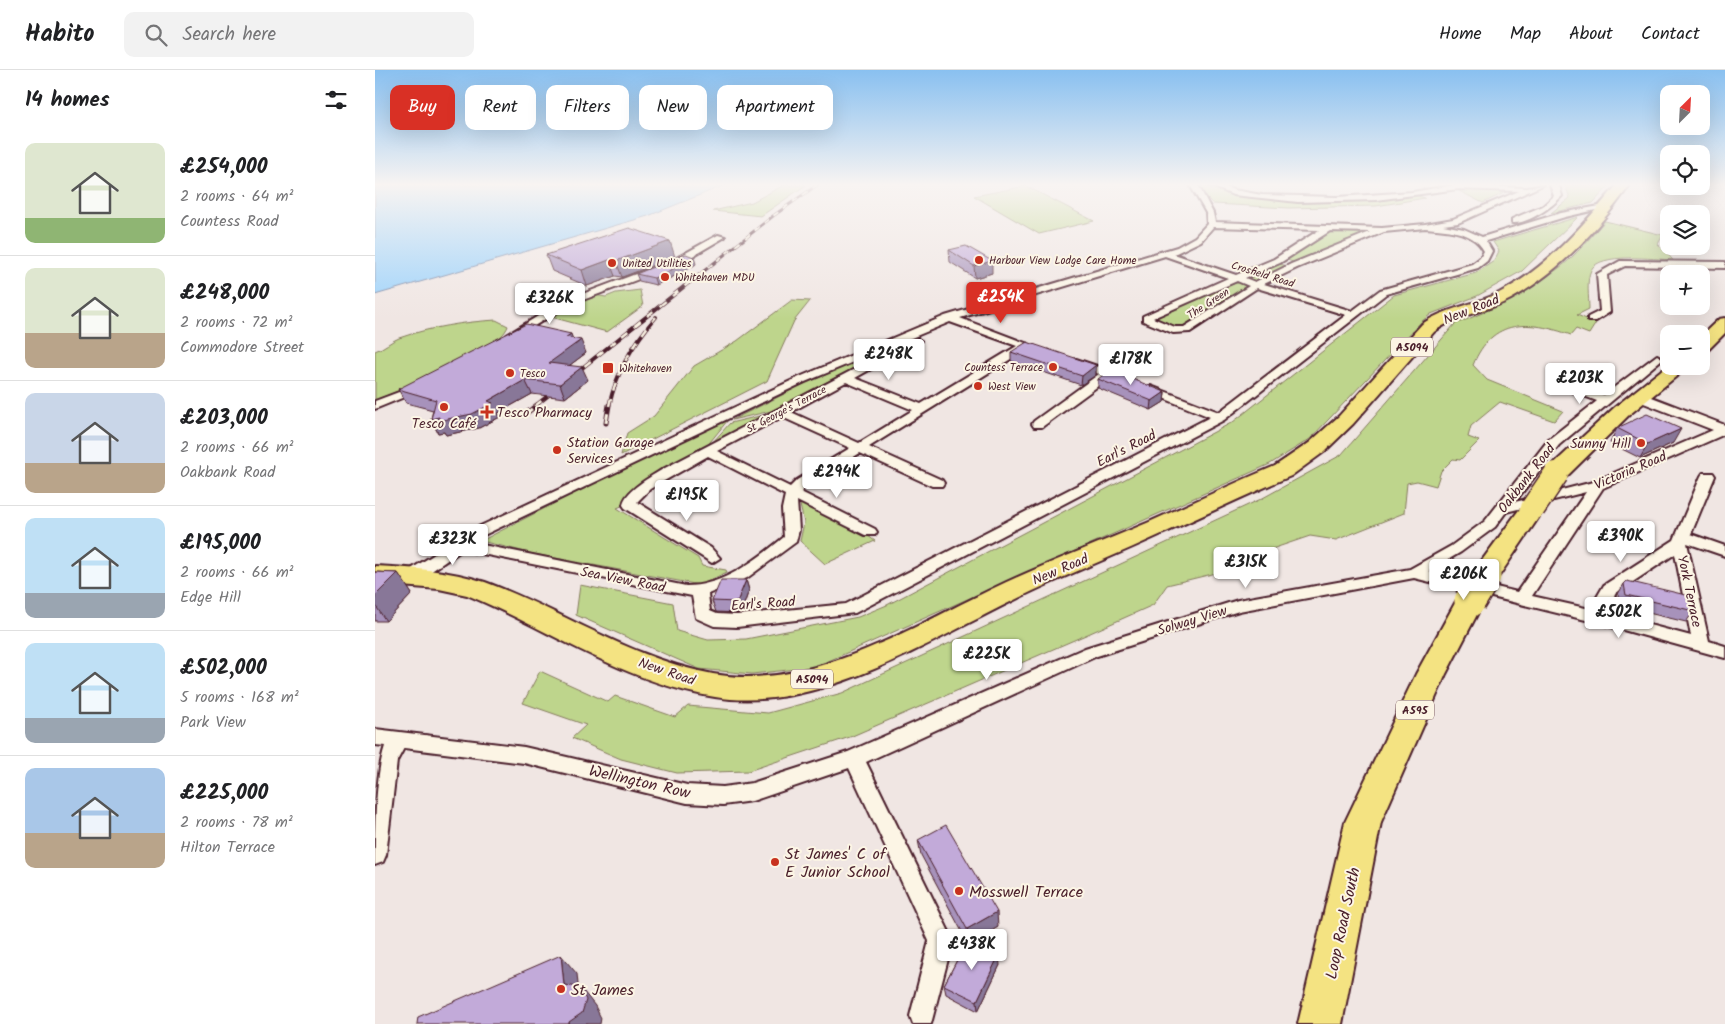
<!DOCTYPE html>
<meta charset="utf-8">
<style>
body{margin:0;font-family:Kalam,sans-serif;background:#f2f2f2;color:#202124;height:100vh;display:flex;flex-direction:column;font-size:19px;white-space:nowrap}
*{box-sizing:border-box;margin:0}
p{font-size:16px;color:#757577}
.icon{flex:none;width:28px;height:28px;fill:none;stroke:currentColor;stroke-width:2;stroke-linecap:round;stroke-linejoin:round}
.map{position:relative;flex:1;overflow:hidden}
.side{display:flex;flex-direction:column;background:#fff;width:375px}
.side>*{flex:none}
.top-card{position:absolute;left:15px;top:15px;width:475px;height:45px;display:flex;gap:10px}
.needle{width:32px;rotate:24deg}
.controls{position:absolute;left:1285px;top:15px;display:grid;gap:10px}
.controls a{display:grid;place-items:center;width:50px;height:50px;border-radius:10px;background:#fff;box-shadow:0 5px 20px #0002;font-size:25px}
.price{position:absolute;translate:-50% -42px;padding:0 11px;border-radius:5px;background:#fff;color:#222;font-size:16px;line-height:32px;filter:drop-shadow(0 1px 2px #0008)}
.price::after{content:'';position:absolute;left:50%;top:30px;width:15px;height:11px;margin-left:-8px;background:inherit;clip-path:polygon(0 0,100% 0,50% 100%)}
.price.selected{background:#d93025;color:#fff}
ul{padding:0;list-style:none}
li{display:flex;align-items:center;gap:15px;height:125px;padding:0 25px}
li+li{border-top:1px solid #e0e0e0}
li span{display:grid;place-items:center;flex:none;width:140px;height:100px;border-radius:10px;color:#555}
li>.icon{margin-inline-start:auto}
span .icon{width:60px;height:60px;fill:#fffc;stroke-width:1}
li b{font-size:21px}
h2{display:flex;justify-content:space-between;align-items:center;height:60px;padding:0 25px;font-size:21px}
.tag{padding:0 18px;border-radius:10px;background:#fff;box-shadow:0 5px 20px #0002;font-size:18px;line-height:45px}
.tag.selected{background:#d93025;color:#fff}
header{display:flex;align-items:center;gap:30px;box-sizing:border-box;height:70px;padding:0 25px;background:#fff;border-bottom:1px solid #e0e0e0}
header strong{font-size:24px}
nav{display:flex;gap:28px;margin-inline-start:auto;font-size:18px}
.search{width:350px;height:45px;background:#f2f2f2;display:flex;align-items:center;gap:12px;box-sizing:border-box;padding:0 18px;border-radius:10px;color:#757577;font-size:19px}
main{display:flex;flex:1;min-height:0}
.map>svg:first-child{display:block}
</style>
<header>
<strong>Habito</strong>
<div class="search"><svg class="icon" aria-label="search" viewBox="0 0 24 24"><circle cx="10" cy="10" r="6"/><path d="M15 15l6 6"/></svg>Search here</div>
<nav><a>Home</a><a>Map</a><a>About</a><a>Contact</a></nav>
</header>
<main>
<section class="side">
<h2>14 homes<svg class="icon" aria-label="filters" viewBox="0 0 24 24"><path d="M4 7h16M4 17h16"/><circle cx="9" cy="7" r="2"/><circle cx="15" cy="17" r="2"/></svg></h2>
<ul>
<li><span style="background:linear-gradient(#dfe7d0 75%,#8fb573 0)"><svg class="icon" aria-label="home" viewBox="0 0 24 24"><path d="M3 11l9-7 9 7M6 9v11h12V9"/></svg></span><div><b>£254,000</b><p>2 rooms · 64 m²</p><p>Countess Road</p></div></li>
<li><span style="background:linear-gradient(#dfe7d0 65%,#b9a48a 0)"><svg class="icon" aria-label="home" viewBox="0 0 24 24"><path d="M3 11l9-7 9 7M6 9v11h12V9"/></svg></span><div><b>£248,000</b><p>2 rooms · 72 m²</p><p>Commodore Street</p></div></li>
<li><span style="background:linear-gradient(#c9d6e8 70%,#b9a48a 0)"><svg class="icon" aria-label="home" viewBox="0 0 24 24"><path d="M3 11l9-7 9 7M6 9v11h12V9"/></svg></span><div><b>£203,000</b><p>2 rooms · 66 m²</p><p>Oakbank Road</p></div></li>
<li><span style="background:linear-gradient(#bfe0f5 75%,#9aa5b1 0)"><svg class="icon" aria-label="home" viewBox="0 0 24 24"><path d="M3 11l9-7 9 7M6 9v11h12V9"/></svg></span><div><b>£195,000</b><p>2 rooms · 66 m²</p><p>Edge Hill</p></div></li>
<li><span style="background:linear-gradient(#bfe0f5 75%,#9aa5b1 0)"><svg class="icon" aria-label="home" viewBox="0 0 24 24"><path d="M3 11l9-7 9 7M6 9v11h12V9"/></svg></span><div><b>£502,000</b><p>5 rooms · 168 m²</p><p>Park View</p></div></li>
<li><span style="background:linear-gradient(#a9c7e8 65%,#b9a48a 0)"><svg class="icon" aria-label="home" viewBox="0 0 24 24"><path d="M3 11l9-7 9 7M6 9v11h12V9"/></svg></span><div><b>£225,000</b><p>2 rooms · 78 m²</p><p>Hilton Terrace</p></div></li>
</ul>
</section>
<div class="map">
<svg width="1350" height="954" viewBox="0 0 1350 954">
<rect width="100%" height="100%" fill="#f0e6e3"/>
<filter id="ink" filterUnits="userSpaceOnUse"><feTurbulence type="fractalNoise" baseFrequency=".02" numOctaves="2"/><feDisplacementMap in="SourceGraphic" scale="10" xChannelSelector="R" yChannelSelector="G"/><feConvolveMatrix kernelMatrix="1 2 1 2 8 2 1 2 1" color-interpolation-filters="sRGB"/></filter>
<g filter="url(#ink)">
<g fill="#bed58c" stroke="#847a5c">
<polygon points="409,115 431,115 386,146 338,141 377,132"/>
<polygon points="826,115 869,127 934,132 992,130 1040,125 1050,128 1001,136 914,138 838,134 824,120"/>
<polygon points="1190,115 1235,115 1218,133 1176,143 1195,128"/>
<polygon points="651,116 719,151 664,164 599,126"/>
<polygon points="1089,120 1131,122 1108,133 1084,121"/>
<polygon points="1203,147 1147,201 1102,226 1056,244 1046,252 935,369 895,394 440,597 377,604 324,599 201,545 205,515 298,533 302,561 333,570 371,569 483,547 512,535 858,352 1019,225 1101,203 1119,191 1124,181 1118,172"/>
<path d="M1230,151l58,14 -5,9 15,16c-18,-1 -74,-8 -82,10 -5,10 -2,28 -2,39l-12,6 19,8 -7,11 -13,-5 -5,6c-42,-15 -79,-17 -98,30l14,15 76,31 -9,10 -54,-19 -29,24 -3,11 11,4 -19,19 -7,-1 -12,12 -5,15 -19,-5 -10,2 -3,30 -68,27 -26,-4 -50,17 -19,14 -74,18 -14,20 -65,29 -238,103 -102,34 -71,2 -56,-14 -49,-21 14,-13 -63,-22 17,-32 68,31 7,-6 60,21 13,-11 80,7 74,-20 419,-194 80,-44 114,-131c36,-13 73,-33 104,-56 17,-12 32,-32 46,-47z"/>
<polygon points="954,160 999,161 921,193 909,189"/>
<polygon points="902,193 912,196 881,212 871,209"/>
<polygon points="863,212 875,216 811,257 799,257 779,249 781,245"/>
<polygon points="265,220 268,236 232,262 176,247 219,225 231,227 241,223"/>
<polygon points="417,230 435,231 419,251 392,311 246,385 252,363 279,346 319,296 362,271"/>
<path d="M121,250l12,6c-9,27 -105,63 -133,74v-49c9,-3 16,-10 24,-13 32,-11 65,-16 97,-18z"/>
<polygon points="558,257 396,341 357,350 423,317"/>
<polygon points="389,345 337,373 355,353"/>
<polygon points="353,350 331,377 266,413 249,435 242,438 323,488 327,496 351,500 352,502 325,515 159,484 106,471 211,417"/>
<polygon points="424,430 493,466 500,471 450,494 425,471 429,453"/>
</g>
<polygon fill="#9cd2fb" stroke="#7b8aa8" points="0,115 350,115 273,146 0,225"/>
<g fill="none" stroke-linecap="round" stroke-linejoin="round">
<defs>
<g id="minor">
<path d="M815,115h8l15,28 2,9 167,6 43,-4 28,-5 66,-28 -61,-2 -82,11 -78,2 -65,-7 -24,-10h11l14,5 28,5 75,2 75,-5 42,-7 73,3 16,-3 -85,38 -15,2 21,4 18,8 79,-24 44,-8 4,2 -44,10 -79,24 6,10 -5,10 -9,7 -92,26 -162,126 -369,193 -118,14 -23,-1 -18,-8 -4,-22 -230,-46 -45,31h-12l-2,-4 2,-4 69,-44 323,-151 148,-62 232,-69 18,-10 12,-13 -1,-11zM838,157l106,3 -45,29 -38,16 -62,-21 27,-13zM1050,158c20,2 48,2 59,23l-4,7 -8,6 -92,26 -28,21 -88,-27 33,-16 87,-36zM955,161l40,1 -79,32 -36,18 -10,-4 35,-15zM790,186l63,22 -85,38v5l30,12 17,-1 67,-44 89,27 -127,97 -68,-26h-8v4l67,27 -364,187 -109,11 -20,-1 -7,-3 -2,-17 39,-16 49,-36 3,-12 -2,-29 68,34h10l2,-3 -2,-3 -74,-37 6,-6 53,-33 72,33h10l2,-3 -2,-3 -73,-33 158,-98 4,1 5,-3 -76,-29zM862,211l12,5 -65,41h-9l-22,-9zM575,252l67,24 -96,58 -66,-26 66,-37 -5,-3 -4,1 -249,130c-11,7 -39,22 -40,36l2,3 87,55 8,-5 -9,-10 -74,-46 13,-13 58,-33 77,39 -3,14 2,28c-28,23 -61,49 -98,49l-213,-43 11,-8 321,-153zM471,312l67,28 -54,33 -68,-31zM407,347l68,31 -53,32 -7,7 -73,-36z"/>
<path d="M1175,115h9l3,11c-10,11 -34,28 -50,27v-4l31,-13 11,-10z"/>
<polygon points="343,165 350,167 304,194 192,236 141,267 133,267 132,265 186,232 298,190"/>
<polygon points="1245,191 1350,192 1350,198 1250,196 1232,205 1235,242 1221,251 1213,251 1213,247 1225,241 1222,204"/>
<path d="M1282,285l5,3 -1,2 -102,85 -44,57 78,-20 120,-52 -77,-30v-6h8l81,31v9l-122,54 -71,108 58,13 14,-24 70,-45 27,-64 2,-3h10l2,3 -24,58 34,12v10l-38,-13 22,98 16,5v12l-131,-36 -180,-44 -175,33 -142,45 -231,106 87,178 -22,84h-18l-3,-8 19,-75 -80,-173 -97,33 -29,4 -36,-2 -163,-40 -120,-15 -7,13 -11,94 -3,7 -8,3c0,-35 0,-89 10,-119l-10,-1v-16l149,18 163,38 36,2 29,-4 96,-31 237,-104 153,-48 172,-31 41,-23 34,-25 64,-82 48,-38 -37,-14v-4h8l36,12zM1211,422l-69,100 -88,-21 32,-19 34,-25 11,-15zM1300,484l16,82 -87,-23 12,-20z"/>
<polygon points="701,289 737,301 756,310 750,313 734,308 667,357 659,357 657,354 659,351 724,304 697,294 695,292"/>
<polygon points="45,314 49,315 49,319 0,339 0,331"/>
</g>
<path id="primary" d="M1242,115h13c-31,43 -72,88 -119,114 -24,13 -54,15 -77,33l-81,92 -29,28 -33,24c-43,18 -84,38 -127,57 -43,20 -88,38 -131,58 -93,43 -211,124 -318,106 -89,-14 -166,-68 -248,-102l-28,-6 -64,-5v-18c37,2 74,4 110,16 77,28 146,77 228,92 102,19 211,-55 300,-95 44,-20 89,-37 134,-56 43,-19 85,-39 128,-57l34,-23 30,-27 83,-92c23,-16 52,-19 77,-31 48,-25 84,-68 118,-108z"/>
<g id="trunk">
<polygon points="1350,248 1350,263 1333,280 1326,282 1326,266 1344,249"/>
<polygon points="1294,294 1294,296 1314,296 1254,345 1189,409 1181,411 1173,409 1169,404 1173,399 1240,337"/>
<polygon points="1158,430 1167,433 1170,438 1120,512 1110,515 1100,512 1096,506 1100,500 1149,433"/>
<polygon points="1095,521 1105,524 1109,531 1071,604 1006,752 967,954 923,954 970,752 1041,604 1085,524"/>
</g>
</defs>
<use href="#minor" stroke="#4a1f2b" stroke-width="4"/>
<use href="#primary" stroke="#4a1f2b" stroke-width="4"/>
<use href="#trunk" stroke="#4a1f2b" stroke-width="4"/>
<use href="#minor" fill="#fcf5e5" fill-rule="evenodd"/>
<use href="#primary" fill="#f4e382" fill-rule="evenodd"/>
<use href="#trunk" fill="#f4e382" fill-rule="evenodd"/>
<defs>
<polyline id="rail-far2" points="314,213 398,146 442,115"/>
<g id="rail-far1">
<polyline points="197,306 316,211"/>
<polyline points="160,336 184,317"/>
<path d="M234,336c8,-35 23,-61 47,-89"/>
</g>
<g id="rail">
<polyline points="149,345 162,335"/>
<polyline points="231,353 234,335"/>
</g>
</defs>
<use href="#rail-far2" stroke="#4a1f2b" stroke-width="3"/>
<use href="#rail-far1" stroke="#4a1f2b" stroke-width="4"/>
<use href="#rail" stroke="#4a1f2b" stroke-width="5"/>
<use href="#rail-far2" stroke="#fcf5e5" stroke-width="2" stroke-dasharray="6" stroke-linecap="butt"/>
<use href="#rail-far1" stroke="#fcf5e5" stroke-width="2.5" stroke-dasharray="8" stroke-linecap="butt"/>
<use href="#rail" stroke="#fcf5e5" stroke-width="3" stroke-dasharray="10" stroke-linecap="butt"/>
<defs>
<polyline id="trunk-bridge-far1" points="1158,438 1181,404"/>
<polyline id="trunk-bridge" points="1095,531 1110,506"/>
</defs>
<use href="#trunk-bridge-far1" stroke="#4a1f2b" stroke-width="27" stroke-linecap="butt"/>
<use href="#trunk-bridge" stroke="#4a1f2b" stroke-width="34" stroke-linecap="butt"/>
<use href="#trunk-bridge-far1" stroke="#f4e382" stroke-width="24"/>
<use href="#trunk-bridge" stroke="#f4e382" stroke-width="31"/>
</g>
<g fill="#a792bb" stroke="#4a1f2b">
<polygon points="574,180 617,203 600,208 575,192"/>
<polygon points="171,185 300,187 247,207 240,206 212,216 177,201"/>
<polygon points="321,194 310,201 281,215 264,211 261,204"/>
<polygon points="198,268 211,283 195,295 213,310 190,328 157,324 123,343 125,347 104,358 71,365 69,362 63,363 56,349 58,340 31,333 23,319"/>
<polygon points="636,282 721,295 721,305 706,315 636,291"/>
<polygon points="723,309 790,322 789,332 776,340 723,318"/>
<polygon points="1242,358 1298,373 1265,388 1235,373"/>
<polygon points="0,502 23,503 37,524 11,551 0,551"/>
<polygon points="371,510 374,520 366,543 341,542 337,531"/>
<polygon points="1249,514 1319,541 1311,552 1244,536 1243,524"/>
<polygon points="543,770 623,857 596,872 625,895 603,941 571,924 569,915 592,871 546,785"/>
</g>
<g fill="#887798" stroke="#4a1f2b">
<polygon points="295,171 300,187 247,207 241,191"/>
<polygon points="319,187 321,194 310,201 281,215 279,208"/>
<polygon points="234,190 240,206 212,216 207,200"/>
<polygon points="617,191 617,203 600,208 599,196"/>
<polygon points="196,264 200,275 206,270 211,283 179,307 174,293 191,267"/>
<polygon points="721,295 721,305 706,315 707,306"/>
<polygon points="207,297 213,310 190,328 185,314"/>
<polygon points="150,310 157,324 123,343 125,347 104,358 71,365 69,362 63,363 56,349 113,331"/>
<polygon points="790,322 789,332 776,340 777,331"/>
<polygon points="1306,359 1298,373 1265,388 1273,374"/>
<polygon points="23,503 37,524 11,551 0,535 0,526"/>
<polygon points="371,510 374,520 366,543 362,532"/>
<polygon points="622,842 623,857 594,874 592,859"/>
<polygon points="186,885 202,904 205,934 189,915"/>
<polygon points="624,885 625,895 603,941 602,931"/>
<polygon points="205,917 220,936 226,948 225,954 194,954 194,952"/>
</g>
<g fill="#c2aad9" stroke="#4a1f2b">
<polygon points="254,158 295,171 241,191 234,190 207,200 171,185"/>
<polygon points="591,176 617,191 599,196 574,180"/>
<polygon points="311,184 319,187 308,194 279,208 261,204"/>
<polygon points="151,254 196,264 191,267 206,270 174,293 207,297 185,314 150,310 113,331 118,333 97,344 63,351 64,347 56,349 61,330 23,319"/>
<polygon points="652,272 721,295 707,306 636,282"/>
<polygon points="735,300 790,322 777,331 723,309"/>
<polygon points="1272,344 1306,359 1273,374 1242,358"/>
<polygon points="0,502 23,503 0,526"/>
<polygon points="346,510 371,510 362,532 337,531"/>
<polygon points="1252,511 1315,526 1319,541 1251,525 1249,514"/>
<polygon points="571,755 622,842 592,859 543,770"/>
<polygon points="592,871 624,885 602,931 569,915"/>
<polygon points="186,885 189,915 205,917 211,930 207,943 194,952 194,954 42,954 43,947"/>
</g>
</g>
<linearGradient id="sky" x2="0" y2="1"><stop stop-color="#89c0f0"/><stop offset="0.46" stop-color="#f8f4f2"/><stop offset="1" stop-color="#f8f4f2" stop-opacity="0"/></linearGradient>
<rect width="1350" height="249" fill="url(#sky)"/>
<g fill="#c8321e" stroke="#fcf5e5" stroke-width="2">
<circle cx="604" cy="190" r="5"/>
<circle cx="237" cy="193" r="5"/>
<circle cx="290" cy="207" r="5"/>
<circle cx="678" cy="297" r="5"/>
<rect x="227" y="292" width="12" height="12" rx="2.5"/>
<circle cx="135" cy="303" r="5"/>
<circle cx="603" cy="316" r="5"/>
<circle cx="69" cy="337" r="5"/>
<path d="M109.5 334.5h5v5h5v5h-5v5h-5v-5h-5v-5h5z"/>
<circle cx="1266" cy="373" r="5"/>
<circle cx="182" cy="380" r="5"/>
<circle cx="400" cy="792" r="5"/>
<circle cx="584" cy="821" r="5"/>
<circle cx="186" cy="919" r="5"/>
</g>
<g text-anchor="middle" stroke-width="4" stroke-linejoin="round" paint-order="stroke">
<g font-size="11" fill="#4a1f2b" stroke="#fcf5e5" text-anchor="start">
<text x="614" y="194">Harbour View Lodge Care Home</text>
<text x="247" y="197">United Utilities</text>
<text x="300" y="211">Whitehaven MDU</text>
<text x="668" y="301" text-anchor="end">Countess Terrace</text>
<text x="244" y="302">Whitehaven</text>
<text x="145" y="307">Tesco</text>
<text x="613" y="320">West View</text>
</g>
<g font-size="11" fill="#4a1f2b" stroke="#fcf5e5">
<text transform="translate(888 204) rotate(17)" y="4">Crosfield Road</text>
<text transform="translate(833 233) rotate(-33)" y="4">The Green</text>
<text transform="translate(411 339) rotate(-28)" y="4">St George's Terrace</text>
</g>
<g fill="#fcf5e5" stroke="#7f5f63" stroke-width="1">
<rect x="1016" y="267.5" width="42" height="19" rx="4"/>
<rect x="416" y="599.5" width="42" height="19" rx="4"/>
<rect x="1021" y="630.5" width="38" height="19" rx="4"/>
</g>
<g font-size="12" font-weight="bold" fill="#4a1f2b">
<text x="1037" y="281">A5094</text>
<text x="437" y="613">A5094</text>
<text x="1040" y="644">A595</text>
</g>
<g font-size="14" fill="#4a1f2b" stroke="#fcf5e5">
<text transform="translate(1096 239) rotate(-22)" y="5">New Road</text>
<text transform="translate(751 378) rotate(-27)" y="5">Earl's Road</text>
<text transform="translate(1255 400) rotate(-23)" y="5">Victoria Road</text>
<text transform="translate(1151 408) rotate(-52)" y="5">Oakbank Road</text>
<text transform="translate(685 499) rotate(-23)" y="5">New Road</text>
<text transform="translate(248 509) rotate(11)" y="5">Sea View Road</text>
<text transform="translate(1315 521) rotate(78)" y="5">York Terrace</text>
<text transform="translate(388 533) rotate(-4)" y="5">Earl's Road</text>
<text transform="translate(817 550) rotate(-17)" y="5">Solway View</text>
<text transform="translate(292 601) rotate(19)" y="5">New Road</text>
</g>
<g font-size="14" fill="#4a1f2b" stroke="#fcf5e5" text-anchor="start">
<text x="122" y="347">Tesco Pharmacy</text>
<text x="69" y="358" text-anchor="middle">Tesco Café</text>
<text x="192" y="377">Station Garage<tspan x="192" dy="16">Services</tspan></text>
<text x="1256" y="378" text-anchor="end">Sunny Hill</text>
</g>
<g font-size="16" fill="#4a1f2b" stroke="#fcf5e5">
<text transform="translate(265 711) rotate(13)" y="6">Wellington Row</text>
<text transform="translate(967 853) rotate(-78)" y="6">Loop Road South</text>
</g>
<g font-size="16" fill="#4a1f2b" stroke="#fcf5e5" text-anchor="start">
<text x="410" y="789">St James' C of<tspan x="410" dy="18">E Junior School</tspan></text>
<text x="594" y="827">Mosswell Terrace</text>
<text x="196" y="925">St James</text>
</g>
</g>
</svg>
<div class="controls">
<a><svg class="needle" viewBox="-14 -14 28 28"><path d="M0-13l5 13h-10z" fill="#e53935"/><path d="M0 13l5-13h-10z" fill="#757577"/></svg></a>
<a><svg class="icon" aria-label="locate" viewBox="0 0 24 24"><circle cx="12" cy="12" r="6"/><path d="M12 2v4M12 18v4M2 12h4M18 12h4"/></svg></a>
<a><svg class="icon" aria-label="layers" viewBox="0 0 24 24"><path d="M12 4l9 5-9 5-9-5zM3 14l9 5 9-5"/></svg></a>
<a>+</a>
<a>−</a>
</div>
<b class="price selected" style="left:626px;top:254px">£254K</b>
<b class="price" style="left:175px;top:255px">£326K</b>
<b class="price" style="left:514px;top:311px">£248K</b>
<b class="price" style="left:756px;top:316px">£178K</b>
<b class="price" style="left:1205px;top:335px">£203K</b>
<b class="price" style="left:462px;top:429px">£294K</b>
<b class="price" style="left:312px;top:452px">£195K</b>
<b class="price" style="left:1246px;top:493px">£390K</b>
<b class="price" style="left:78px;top:496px">£323K</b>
<b class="price" style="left:871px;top:519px">£315K</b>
<b class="price" style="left:1089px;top:531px">£206K</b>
<b class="price" style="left:1244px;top:569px">£502K</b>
<b class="price" style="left:612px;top:611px">£225K</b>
<b class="price" style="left:597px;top:901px">£438K</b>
<div class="top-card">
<a class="tag selected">Buy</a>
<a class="tag">Rent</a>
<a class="tag">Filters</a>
<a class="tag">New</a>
<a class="tag">Apartment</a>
</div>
</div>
</main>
